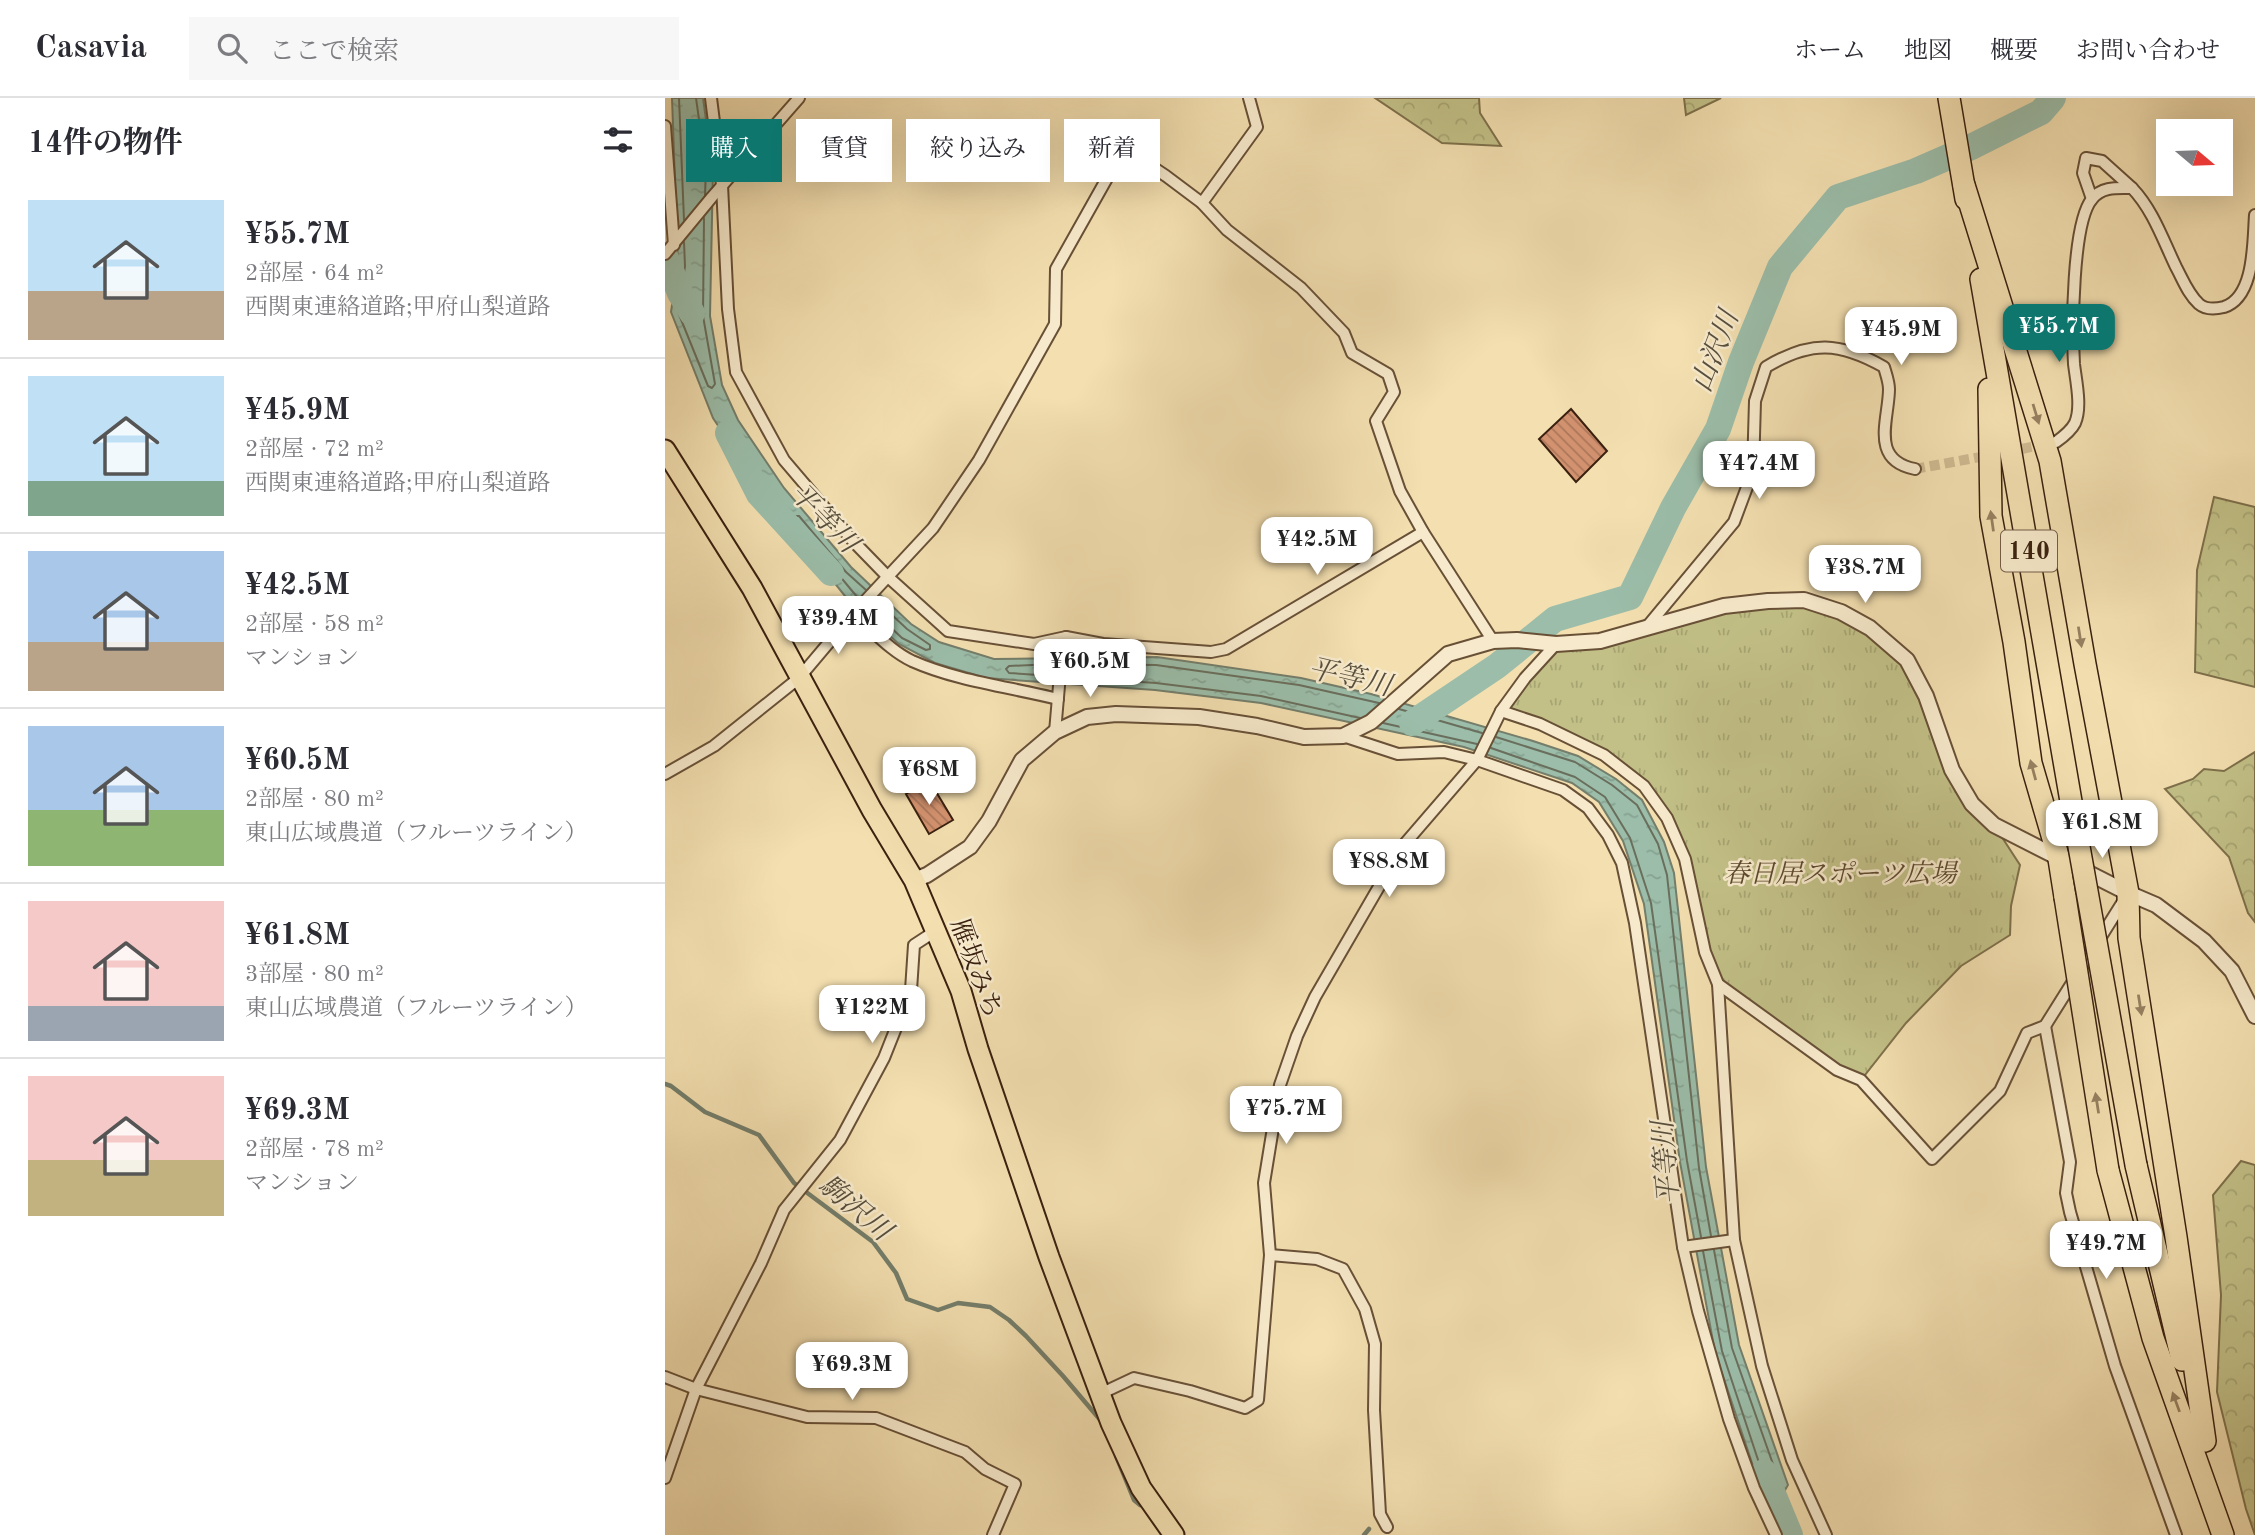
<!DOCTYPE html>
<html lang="ja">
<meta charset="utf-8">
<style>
body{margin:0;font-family:"Old Standard TT","Noto Serif JP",serif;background:#f7f7f7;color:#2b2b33;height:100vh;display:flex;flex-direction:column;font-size:26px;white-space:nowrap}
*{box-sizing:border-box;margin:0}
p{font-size:23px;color:#7c7c81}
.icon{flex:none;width:38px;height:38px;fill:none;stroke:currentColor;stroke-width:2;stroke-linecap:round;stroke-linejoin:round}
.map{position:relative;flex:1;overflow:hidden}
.panel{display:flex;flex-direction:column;background:#fff;width:665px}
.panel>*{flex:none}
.banner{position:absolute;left:21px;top:21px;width:665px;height:63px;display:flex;gap:14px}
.needle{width:46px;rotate:109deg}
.buttons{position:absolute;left:1491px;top:21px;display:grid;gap:14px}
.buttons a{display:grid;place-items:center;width:77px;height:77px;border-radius:0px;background:#fff;box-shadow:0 7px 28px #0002;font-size:35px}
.price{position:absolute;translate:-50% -60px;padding:0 16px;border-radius:14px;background:#fff;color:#222;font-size:23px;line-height:46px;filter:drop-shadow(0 2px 4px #0008)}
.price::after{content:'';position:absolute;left:50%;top:42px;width:21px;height:16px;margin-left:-10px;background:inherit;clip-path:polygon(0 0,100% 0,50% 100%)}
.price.active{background:#0f766e;color:#fff}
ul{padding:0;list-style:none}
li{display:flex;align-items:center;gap:21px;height:175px;padding:0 28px}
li+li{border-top:2px solid #e1e1e2}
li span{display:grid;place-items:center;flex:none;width:196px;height:140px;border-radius:0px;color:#555}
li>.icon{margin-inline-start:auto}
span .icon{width:84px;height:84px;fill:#fffc;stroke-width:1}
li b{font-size:30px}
h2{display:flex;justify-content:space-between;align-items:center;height:84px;padding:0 28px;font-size:30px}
.chip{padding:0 24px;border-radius:0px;background:#fff;box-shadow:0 7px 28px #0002;font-size:24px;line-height:63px}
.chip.active{background:#0f766e;color:#fff}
header{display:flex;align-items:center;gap:42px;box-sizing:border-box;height:98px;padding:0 35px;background:#fff;border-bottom:2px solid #e1e1e2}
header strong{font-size:33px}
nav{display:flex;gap:38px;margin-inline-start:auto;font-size:24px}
.search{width:490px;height:63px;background:#f7f7f7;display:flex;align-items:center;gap:18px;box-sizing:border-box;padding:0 24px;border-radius:0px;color:#7c7c81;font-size:26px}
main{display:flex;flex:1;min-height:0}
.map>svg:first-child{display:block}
</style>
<header>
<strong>Casavia</strong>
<div class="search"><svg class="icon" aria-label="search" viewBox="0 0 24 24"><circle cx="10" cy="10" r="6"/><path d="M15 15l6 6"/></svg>ここで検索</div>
<nav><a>ホーム</a><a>地図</a><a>概要</a><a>お問い合わせ</a></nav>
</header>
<main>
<section class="panel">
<h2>14件の物件<svg class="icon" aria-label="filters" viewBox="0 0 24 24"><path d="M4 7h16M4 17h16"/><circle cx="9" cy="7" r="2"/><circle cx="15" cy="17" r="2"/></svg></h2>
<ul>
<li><span style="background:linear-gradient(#bfe0f5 65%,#b9a48a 0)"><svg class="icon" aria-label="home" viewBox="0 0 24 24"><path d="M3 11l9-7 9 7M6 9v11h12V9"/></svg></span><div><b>¥55.7M</b><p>2部屋 · 64 m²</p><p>西関東連絡道路;甲府山梨道路</p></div></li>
<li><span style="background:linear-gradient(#bfe0f5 75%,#7fa58c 0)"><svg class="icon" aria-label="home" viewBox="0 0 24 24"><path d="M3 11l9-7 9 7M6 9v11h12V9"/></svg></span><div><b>¥45.9M</b><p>2部屋 · 72 m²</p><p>西関東連絡道路;甲府山梨道路</p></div></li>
<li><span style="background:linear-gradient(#a9c7e8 65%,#b9a48a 0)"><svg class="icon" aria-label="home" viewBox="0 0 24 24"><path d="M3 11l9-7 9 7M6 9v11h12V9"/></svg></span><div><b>¥42.5M</b><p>2部屋 · 58 m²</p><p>マンション</p></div></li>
<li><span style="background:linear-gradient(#a9c7e8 60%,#8fb573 0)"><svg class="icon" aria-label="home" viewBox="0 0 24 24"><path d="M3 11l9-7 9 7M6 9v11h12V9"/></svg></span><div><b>¥60.5M</b><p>2部屋 · 80 m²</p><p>東山広域農道（フルーツライン）</p></div></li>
<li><span style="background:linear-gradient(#f6c9c9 75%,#9aa5b1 0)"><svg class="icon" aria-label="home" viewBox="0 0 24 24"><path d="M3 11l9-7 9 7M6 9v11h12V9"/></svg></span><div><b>¥61.8M</b><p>3部屋 · 80 m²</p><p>東山広域農道（フルーツライン）</p></div></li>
<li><span style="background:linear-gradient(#f6c9c9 60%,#c2b280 0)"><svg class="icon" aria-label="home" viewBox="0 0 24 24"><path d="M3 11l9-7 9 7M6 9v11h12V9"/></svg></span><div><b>¥69.3M</b><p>2部屋 · 78 m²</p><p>マンション</p></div></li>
</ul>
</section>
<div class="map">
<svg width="1590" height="1437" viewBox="0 0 1590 1437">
<defs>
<pattern id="forest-crowns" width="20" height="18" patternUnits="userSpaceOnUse" patternTransform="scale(1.75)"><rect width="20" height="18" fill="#c2c087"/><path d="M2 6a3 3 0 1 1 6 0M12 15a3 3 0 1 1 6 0" fill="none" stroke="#a7a573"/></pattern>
<pattern id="park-tufts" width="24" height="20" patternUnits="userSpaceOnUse" patternTransform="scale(1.75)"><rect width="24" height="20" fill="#c2c087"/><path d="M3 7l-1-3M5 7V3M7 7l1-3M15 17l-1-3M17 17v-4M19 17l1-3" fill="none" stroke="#a7a573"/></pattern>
<pattern id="water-ripples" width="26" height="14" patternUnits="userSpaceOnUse" patternTransform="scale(1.75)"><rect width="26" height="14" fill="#9bbda9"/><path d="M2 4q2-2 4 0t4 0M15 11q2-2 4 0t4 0" fill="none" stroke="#86a290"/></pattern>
<pattern id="building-back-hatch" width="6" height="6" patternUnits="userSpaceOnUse" patternTransform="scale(1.75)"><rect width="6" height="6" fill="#d3926f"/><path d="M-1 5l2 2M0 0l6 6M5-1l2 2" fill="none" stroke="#ac775a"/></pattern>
</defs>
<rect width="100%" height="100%" fill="#f3dfb0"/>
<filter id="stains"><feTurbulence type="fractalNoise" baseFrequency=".00286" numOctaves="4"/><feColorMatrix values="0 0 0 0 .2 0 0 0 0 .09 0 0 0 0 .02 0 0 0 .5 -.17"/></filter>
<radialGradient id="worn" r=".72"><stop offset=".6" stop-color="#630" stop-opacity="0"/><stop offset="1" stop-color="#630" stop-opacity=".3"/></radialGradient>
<g fill="url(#forest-crowns)" stroke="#7e704b" stroke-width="2">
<polygon points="710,0 814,0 815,15 836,48 777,45"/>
<polygon points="1019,0 1056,0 1021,17"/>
<polygon points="1549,399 1590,409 1590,589 1530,574 1532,472"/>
<polygon points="1590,654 1590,824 1583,815 1564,759 1500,691 1528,681 1539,671 1559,673"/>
<polygon points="1576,1063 1590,1067 1590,1437 1581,1411 1552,1294 1556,1197 1548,1097"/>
</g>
<polygon fill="url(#park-tufts)" stroke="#7e704b" stroke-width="2" points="1103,503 1176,514 1242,562 1287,672 1329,727 1355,767 1346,808 1345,837 1296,868 1241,925 1196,982 1172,972 1053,886 1020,761 979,688 939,657 836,613 891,546"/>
<polygon fill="url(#water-ripples)" stroke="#747e6b" stroke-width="2" points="7,0 38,0 48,71 45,218 57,287 73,322 119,390 186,469 246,526 274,544 329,561 492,559 636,580 706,596 868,643 913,658 951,681 977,702 999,744 1009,775 1041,1069 1074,1247 1123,1387 1105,1419 1050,1254 1015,1064 979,806 958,743 934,704 907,685 799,649 596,605 490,592 321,580 270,565 234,546 180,498 99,397 48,320 6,214 13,167"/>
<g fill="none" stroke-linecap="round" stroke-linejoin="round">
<g stroke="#6a6e5c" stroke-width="2">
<polyline points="14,0 19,122"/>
<polyline points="31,0 41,71 40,97"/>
<polyline points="19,144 20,168 13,214 43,288 47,290 50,286 38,218 39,120"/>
<polyline points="193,500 129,423 129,418 134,418 181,474 201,492"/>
<polyline points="204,509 237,540 261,552 265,551 265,547 242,531 211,502"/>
<polyline points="403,566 491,567 634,587 714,605"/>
<polyline points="388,578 344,575 341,571 344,568 389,566"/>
<polyline points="402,579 491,585 596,598 695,620"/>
<polyline points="734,611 817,635"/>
<polyline points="718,625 812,646"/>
<polyline points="831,639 910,664 947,687 972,707 993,746 1002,777 1034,1070 1046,1138"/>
<polyline points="826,650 910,679 940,699 965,740 986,805 1022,1063 1036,1139"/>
<polyline points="1038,1153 1057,1253 1104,1395 1108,1397 1115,1386 1067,1250 1049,1152"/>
</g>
<g stroke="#747e6b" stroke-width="4.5">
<polyline points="0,986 6,988 40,1014 94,1037 129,1085 208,1144 231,1175 242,1201 273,1212 293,1205 325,1209 344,1222 361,1238 398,1278 437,1324"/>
<polyline points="451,1358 469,1402 475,1407"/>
<polyline points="699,1437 704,1431"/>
</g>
<g stroke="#9bbda9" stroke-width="26">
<polyline points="0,158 15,195 27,215"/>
<polyline points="63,335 94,396 166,475"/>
<polyline points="747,625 832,568 890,521 965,499 1008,410 1053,331 1076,264 1115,169 1173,99 1251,73 1306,49 1376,14 1388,0"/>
<polyline points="1099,1374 1125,1437"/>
</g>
</g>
<g fill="url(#building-back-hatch)" stroke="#3a200f" stroke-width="2">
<polygon points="906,311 942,353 911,384 874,341"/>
<polygon points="264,682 288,722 264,736 241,696"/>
</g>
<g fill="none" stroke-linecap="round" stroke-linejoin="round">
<g stroke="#ceb990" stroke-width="10" stroke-dasharray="10 5" stroke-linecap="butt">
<polyline points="1342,354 1381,346"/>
<polyline points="1250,371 1326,357"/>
</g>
<defs>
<g id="minor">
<polyline points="46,0 57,87 63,211 71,274 119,362 188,443 222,478 283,533 369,546 401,539 438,546 546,554 561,551 758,434"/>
<polyline points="0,28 9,147"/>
<polyline points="1427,101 1418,75 1421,60 1437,63 1467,90"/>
<polyline points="537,105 592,29 584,0"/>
<polyline points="0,156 47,99 134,0"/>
<path d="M1391,344c7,-5 15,-11 19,-19 7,-16 1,-42 -1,-59 -2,-34 -2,-141 18,-165 10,-13 26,-11 40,-11 21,22 31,52 44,79 7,13 12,27 23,37 7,6 17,5 25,3 31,-10 29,-65 31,-92"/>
<path d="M188,516c19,15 36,36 59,47 45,20 98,26 146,38"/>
<path d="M981,530l88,-106 19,-51 2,-70 11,-34c45,-27 74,-25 118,0 2,7 5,15 5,22 0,30 -20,71 26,80"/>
<polyline points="836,613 875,626 939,657 979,688 1002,720 1020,761 1040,854 1053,886 1172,972 1196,982 1267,1061 1335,993 1362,935 1380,928 1459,802"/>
<polyline points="390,634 397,553 401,539"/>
<polyline points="678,638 733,656 779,654 812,662 898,692 923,710 943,737 957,765 970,825 1018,1149 1033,1213 1064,1321 1089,1390 1111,1437"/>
<polyline points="0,676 49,648 134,580 188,516 268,430 314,362 390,226 391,171 459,50 501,78 537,105 562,132 636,190 679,235 687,255 723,276 729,294 711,323 735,393 758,434 828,543"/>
<polyline points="1053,886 1069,1142 1097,1268 1127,1362 1161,1437"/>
<polyline points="1380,928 1405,1064 1401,1095 1405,1114 1450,1268 1511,1437"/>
<polyline points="1018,1149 1069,1142"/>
<polyline points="605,1157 652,1161 678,1171 700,1211 710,1246 709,1312 715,1416 722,1429"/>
<polyline points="0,1279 31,1291 142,1319 211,1320 300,1354 320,1371 350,1386 328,1437"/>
<polyline points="435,1296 469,1280 525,1293 580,1310 593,1302 605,1157 599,1085 615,987 632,938 650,899 737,749 812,662 836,613 860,580 891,546"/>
<polyline points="0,1380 31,1291 96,1165 119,1112 175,1042 219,960 246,892 249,847 272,832"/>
</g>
<polyline id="tertiary" points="249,782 262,777 305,749 324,723 357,662 390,634 422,619 451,616 534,619 592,628 639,639 678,638 706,624 783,556 828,543 852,542 891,546 935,543 1059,508 1103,503 1139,502 1176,514 1205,530 1242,562 1261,598 1287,672 1307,706 1329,727 1463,795 1491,807 1539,843 1567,873 1590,918"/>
<polyline id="trunk" points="0,352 87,490 207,712 249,782 296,893 313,951 384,1159 446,1325 476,1390 509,1437"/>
<g id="motorway">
<polyline points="1284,0 1301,101"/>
<polyline points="1299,87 1385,363 1420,566 1463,795 1464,840 1511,1139 1540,1343"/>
<polyline points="1316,181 1408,715"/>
<polyline points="1324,291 1326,418 1349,544 1366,665 1394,761 1400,799"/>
<polyline points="1471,1067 1517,1262"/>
<polyline points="1443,1072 1488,1240 1558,1437"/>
</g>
</defs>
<use href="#minor" stroke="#685037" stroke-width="14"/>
<use href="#tertiary" stroke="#685037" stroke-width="18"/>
<use href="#trunk" stroke="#3a200f" stroke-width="23"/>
<use href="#motorway" stroke="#3a200f" stroke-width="24"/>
<use href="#minor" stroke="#f7eacc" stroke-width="10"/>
<use href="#tertiary" stroke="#f7eacc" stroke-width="14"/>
<use href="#trunk" stroke="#f3dfb0" stroke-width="19"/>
<use href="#motorway" stroke="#f3dfb0" stroke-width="21"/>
<defs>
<g id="motorway-bridge">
<polyline points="1408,715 1471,1067"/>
<polyline points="1400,799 1443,1072"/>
</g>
</defs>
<use href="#motorway-bridge" stroke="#3a200f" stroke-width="24" stroke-linecap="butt"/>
<use href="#motorway-bridge" stroke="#f3dfb0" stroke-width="21"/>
</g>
<defs><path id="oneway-solid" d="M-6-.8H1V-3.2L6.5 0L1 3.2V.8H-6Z" transform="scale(1.75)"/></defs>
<g fill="#968060">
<use href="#oneway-solid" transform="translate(1371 316) rotate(73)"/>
<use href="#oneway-solid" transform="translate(1327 423) rotate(-98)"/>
<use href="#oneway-solid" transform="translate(1415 539) rotate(81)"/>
<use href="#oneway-solid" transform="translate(1368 672) rotate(-105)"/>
<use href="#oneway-solid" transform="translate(1475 907) rotate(81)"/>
<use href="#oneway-solid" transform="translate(1432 1005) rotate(-99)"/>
<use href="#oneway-solid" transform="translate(1511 1304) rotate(-110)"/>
</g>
<g text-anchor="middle" stroke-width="5" stroke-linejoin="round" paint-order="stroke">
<rect fill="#f7eacc" stroke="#735d48" stroke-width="2" x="1336" y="432.5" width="56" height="41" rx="5"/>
<g font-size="24" font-weight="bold" fill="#3a200f">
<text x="1364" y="461">140</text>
</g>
<g font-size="26" font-style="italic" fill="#5c482d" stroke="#f7eacc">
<text x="1175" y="784">春日居スポーツ広場</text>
</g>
<g font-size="26" fill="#3a200f" stroke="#f7eacc">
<text transform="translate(312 870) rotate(70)" y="9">雁坂みち</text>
</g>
<g font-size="28" font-style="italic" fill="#574f3d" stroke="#f7eacc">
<text transform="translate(1049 253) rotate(-69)" y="10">山沢川</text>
<text transform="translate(160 419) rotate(46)" y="10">平等川</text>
<text transform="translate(685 578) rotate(13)" y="10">平等川</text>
<text transform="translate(1000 1065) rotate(-95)" y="10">平等川</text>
<text transform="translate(191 1109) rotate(40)" y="10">駒沢川</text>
</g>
</g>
<rect width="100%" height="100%" filter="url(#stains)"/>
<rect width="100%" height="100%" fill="url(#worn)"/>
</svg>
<div class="buttons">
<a><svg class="needle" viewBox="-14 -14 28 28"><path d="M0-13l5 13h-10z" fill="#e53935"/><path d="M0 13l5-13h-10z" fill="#7c7c81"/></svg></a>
</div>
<b class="price active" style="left:1394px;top:266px">¥55.7M</b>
<b class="price" style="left:1236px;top:269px">¥45.9M</b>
<b class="price" style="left:1094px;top:403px">¥47.4M</b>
<b class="price" style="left:652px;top:479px">¥42.5M</b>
<b class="price" style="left:1200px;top:507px">¥38.7M</b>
<b class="price" style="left:173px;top:558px">¥39.4M</b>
<b class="price" style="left:425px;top:601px">¥60.5M</b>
<b class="price" style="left:264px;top:709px">¥68M</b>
<b class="price" style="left:1437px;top:762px">¥61.8M</b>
<b class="price" style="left:724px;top:801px">¥88.8M</b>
<b class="price" style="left:207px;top:947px">¥122M</b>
<b class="price" style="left:621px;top:1048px">¥75.7M</b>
<b class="price" style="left:1441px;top:1183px">¥49.7M</b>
<b class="price" style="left:187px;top:1304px">¥69.3M</b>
<div class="banner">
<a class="chip active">購入</a>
<a class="chip">賃貸</a>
<a class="chip">絞り込み</a>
<a class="chip">新着</a>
</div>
</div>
</main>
